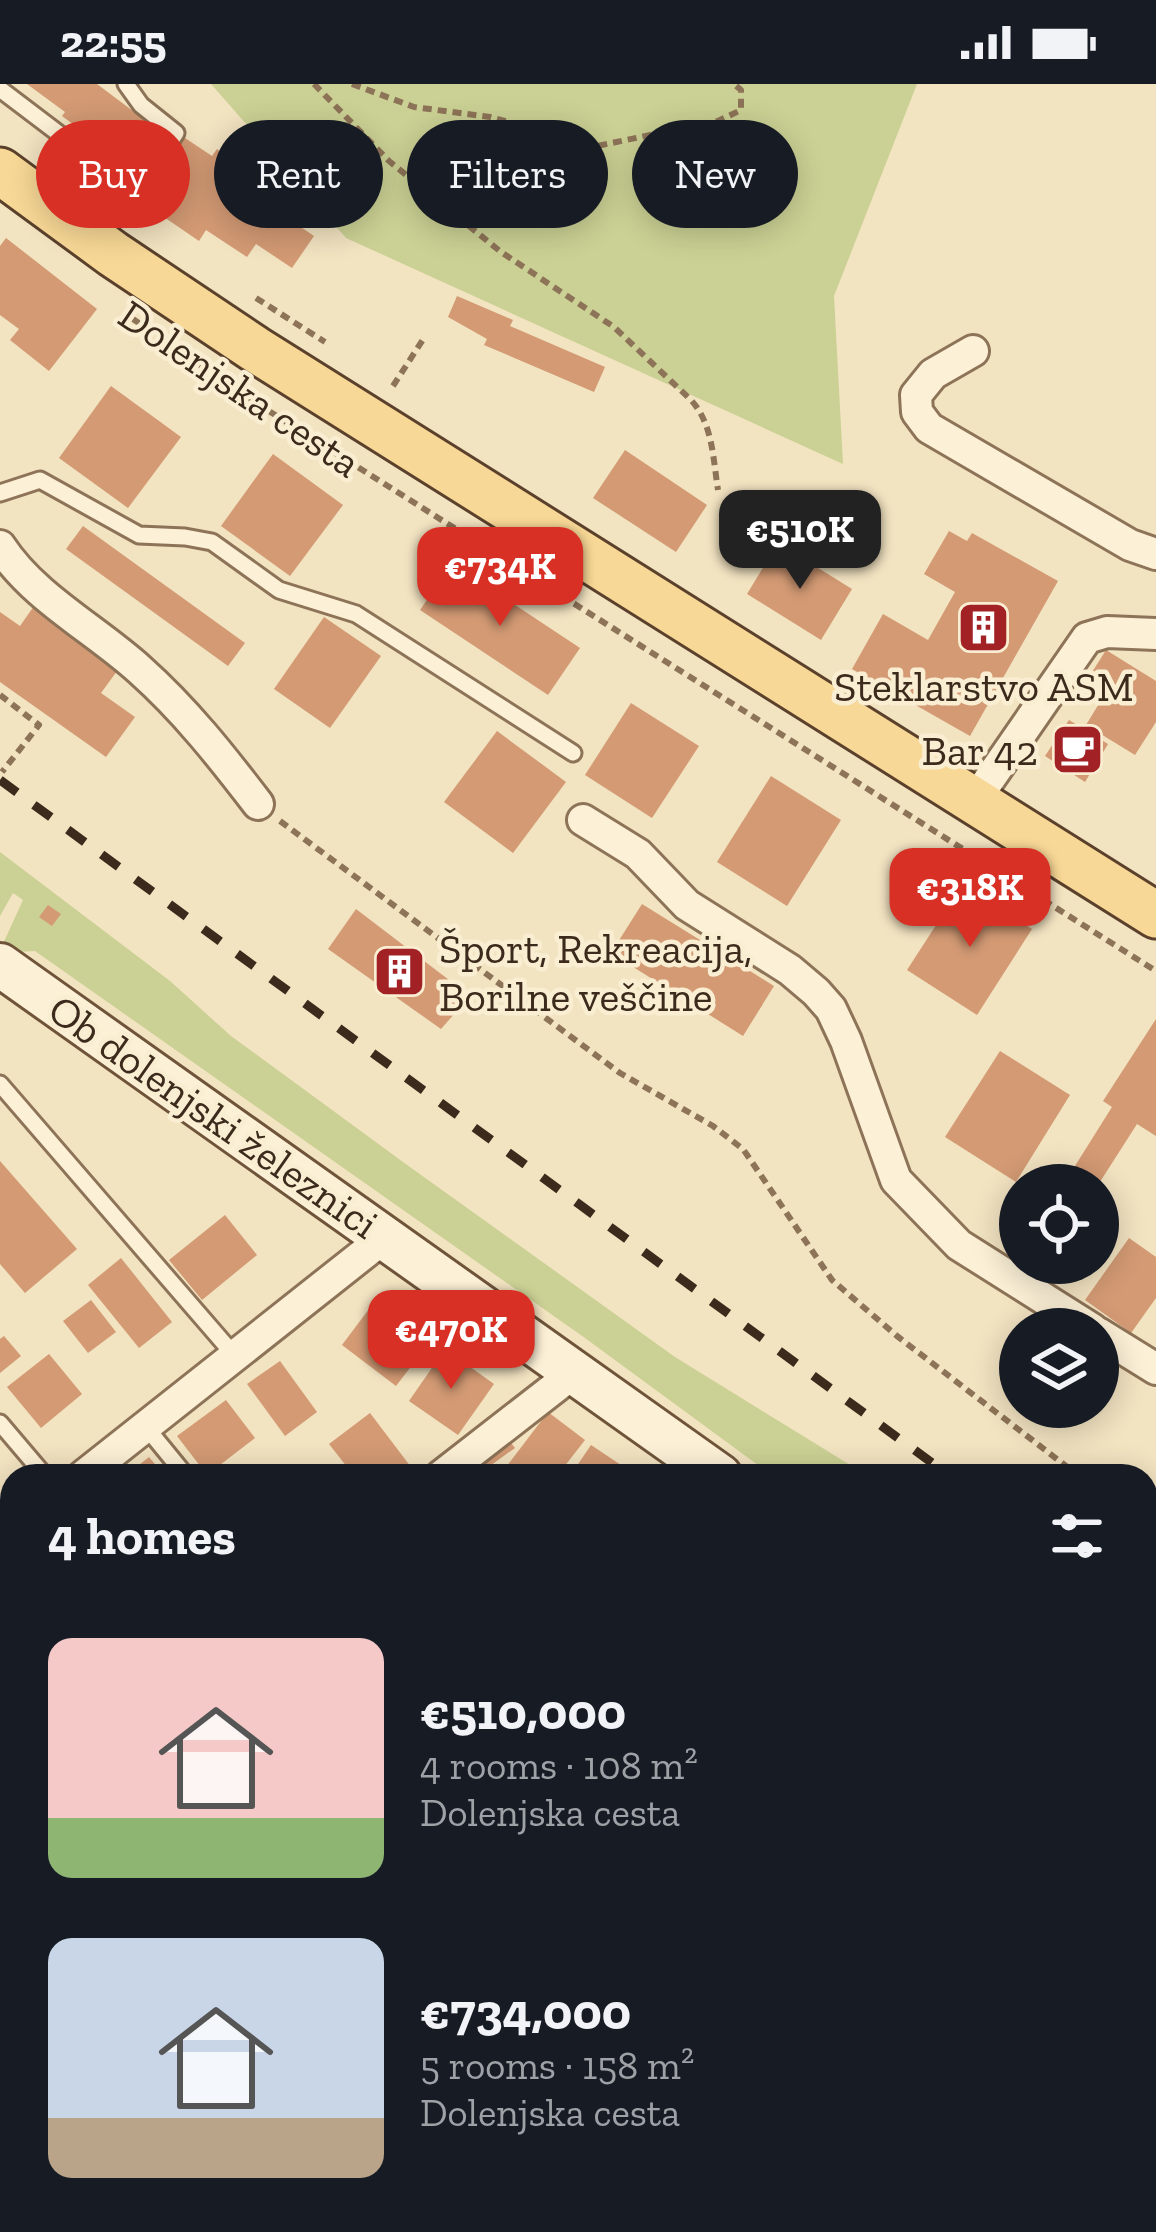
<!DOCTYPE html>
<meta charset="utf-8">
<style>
body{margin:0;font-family:"Zilla Slab",serif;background:#20242c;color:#f1f3f6;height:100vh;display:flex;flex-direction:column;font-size:45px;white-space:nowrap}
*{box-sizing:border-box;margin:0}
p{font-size:39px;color:#9ea1a6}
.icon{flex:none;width:66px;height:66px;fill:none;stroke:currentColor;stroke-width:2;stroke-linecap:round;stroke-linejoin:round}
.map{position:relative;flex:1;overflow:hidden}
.drawer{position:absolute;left:0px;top:1380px;width:1158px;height:768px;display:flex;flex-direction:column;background:#171b24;border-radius:36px 36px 0 0;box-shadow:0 6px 30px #0003}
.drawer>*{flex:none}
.banner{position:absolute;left:36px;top:36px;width:1086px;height:108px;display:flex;gap:24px}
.controls{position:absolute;left:999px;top:1080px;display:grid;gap:24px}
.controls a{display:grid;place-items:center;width:120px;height:120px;border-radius:50%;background:#171b24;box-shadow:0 6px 30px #0003;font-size:60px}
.price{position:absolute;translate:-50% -102px;padding:0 27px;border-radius:24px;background:#d93025;color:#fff;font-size:39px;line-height:78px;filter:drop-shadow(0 3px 6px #0008)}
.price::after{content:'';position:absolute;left:50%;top:72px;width:36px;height:27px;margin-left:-18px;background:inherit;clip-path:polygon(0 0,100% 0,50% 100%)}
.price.active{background:#222;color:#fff}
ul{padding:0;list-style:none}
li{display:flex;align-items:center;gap:36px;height:300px;padding:0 48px}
li span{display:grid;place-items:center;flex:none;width:336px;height:240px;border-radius:24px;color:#555}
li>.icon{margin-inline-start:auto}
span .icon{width:144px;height:144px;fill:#fffc;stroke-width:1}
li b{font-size:51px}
h2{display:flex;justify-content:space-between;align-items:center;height:144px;padding:0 48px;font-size:51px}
.tag{padding:0 42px;border-radius:54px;background:#171b24;box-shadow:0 6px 30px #0003;font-size:42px;line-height:108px}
.tag.active{background:#d93025;color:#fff}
.status{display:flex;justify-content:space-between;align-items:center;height:84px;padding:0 60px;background:#171b24;direction:ltr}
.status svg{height:33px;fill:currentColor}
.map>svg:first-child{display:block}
</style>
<div class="status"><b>22:55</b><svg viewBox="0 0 49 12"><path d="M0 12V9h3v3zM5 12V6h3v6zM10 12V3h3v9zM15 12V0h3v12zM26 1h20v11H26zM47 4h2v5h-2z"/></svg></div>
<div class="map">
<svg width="1156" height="2148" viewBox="0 0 1156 2148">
<rect width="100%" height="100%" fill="#f2e3c1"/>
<g fill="#cbd194">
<polygon points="211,0 917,0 834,212 843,380 346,154"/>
<polygon points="0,768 170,897 231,952 403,1078 675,1273 868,1392 773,1392 585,1254 35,867 16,868 2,862 23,816 13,809 0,832"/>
</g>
<g fill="#d39a74">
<polygon points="27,0 97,0 165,51 132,95 80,57 86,50 62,32 65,28"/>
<polygon points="182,52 212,72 217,65 249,87 240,102 314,152 292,184 256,160 247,173 206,146 199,157 139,116"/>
<polygon points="6,154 97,225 49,287 10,256 19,245 0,231 0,162"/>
<polygon points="457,212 513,236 510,242 605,283 594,308 484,261 487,255 448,233"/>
<polygon points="111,302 181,353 128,424 59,374"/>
<polygon points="625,366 707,421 676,468 593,414"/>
<polygon points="273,370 343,421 290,492 221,442"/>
<polygon points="83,442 245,559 228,582 66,465"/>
<polygon points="949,447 967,457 972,449 1058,497 970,652 852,585 883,530 928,556 955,508 924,490"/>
<polygon points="778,459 852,505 821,556 747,510"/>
<polygon points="452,479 580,564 548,611 420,526"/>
<polygon points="34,522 120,583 101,609 135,633 106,673 0,598 0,528 20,542"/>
<polygon points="324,533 381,572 330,644 274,605"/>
<polygon points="1106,566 1156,597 1156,638 1135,671 1086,641 1108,605 1089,593"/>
<polygon points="631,619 699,662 652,734 585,691"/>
<polygon points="1069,636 1108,660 1085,698 1045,672"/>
<polygon points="497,647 566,698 513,769 444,718"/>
<polygon points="771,692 841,736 787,822 717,778"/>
<polygon points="962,801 1032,845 977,931 907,886"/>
<polygon points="642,820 774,902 743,952 611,869"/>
<polygon points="48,821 61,830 52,842 39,833"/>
<polygon points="356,825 470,912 441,945 328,865"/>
<polygon points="1156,935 1156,1052 1137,1040 1098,1101 1063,1101 1112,1023 1103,1017"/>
<polygon points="1000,967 1070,1011 1016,1098 945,1053"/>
<polygon points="0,1077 77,1165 25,1209 0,1180"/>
<polygon points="225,1131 257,1171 202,1216 169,1176"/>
<polygon points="1129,1154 1156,1173 1156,1214 1131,1249 1085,1216"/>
<polygon points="121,1174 172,1238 139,1264 88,1201"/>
<polygon points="381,1209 436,1250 396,1302 342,1261"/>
<polygon points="91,1216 116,1248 88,1269 63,1237"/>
<polygon points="4,1252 21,1272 0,1289 0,1255"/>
<polygon points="445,1265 494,1300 458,1351 409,1317"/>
<polygon points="49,1270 82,1310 41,1344 7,1303"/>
<polygon points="280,1277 317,1328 285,1352 247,1300"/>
<polygon points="226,1316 255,1354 207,1391 177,1352"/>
<polygon points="548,1328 585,1356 557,1392 510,1392 503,1387"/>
<polygon points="370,1329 414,1387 408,1392 354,1392 329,1360"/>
<polygon points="505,1351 515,1364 487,1384 477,1372"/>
<polygon points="591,1361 633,1389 630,1392 570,1392"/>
<polygon points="149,1373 165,1392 125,1392"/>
<polygon points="12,1483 12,1554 0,1538 0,1492"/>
<polygon points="0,1658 12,1674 12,1706 0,1715"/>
<polygon points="1146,1786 1156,1794 1156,1855 1146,1869"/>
<polygon points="12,1810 12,1861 0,1840 0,1816"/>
<polygon points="0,1863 12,1884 12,1913 0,1920"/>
<polygon points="1153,1891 1156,1963 1146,1969 1146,1896"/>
<polygon points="12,1966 12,2004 0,1982 0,1972"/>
<polygon points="1156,1972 1156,2034 1146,2018 1146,1978"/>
<polygon points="1156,2097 1156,2134 1146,2117 1146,2103"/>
<polygon points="59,2136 122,2136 129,2148 66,2148"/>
<polygon points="762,2136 801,2136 802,2139 785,2148 762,2148 757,2139"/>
<polygon points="1062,2136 1103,2136 1111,2148 1062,2148 1056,2140"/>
</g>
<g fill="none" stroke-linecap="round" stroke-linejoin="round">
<defs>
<g id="lane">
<polyline points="0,5 137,109 176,49 141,21 126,0"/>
<polyline points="0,409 40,396 139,451 185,453 212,458 279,506 356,530 573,669"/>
<polyline points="0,1000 235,1272"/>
<polyline points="0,1339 45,1392"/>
<polyline points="146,1343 186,1392"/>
<polyline points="0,1550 12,1565"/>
</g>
<g id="street">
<polyline points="973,267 933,290 916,311 917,328 929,344 1130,461 1156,470"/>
<path d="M0,462c34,52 95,83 140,124 45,40 82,87 118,134"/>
<polyline points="975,716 1087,554 1107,548 1156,550"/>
<polyline points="583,736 638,770 687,821 790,886 816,908 831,925 846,957 896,1096 959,1161 1092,1245"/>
<polyline points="1098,1249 1156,1285"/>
<polyline points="83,1392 385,1153"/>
<polyline points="441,1392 576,1287"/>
<polyline points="0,1457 12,1448"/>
<polyline points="0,1744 12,1734"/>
<polyline points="0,1802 12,1796"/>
<polyline points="0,2046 12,2039"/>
</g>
<g id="secondary">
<polyline points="0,881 720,1392"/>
<polyline points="1146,1668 1156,1662"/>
<polyline points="217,2148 241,2136"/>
</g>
<polyline id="primary" points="0,87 113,170 255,265 1156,831"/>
</defs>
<use href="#lane" stroke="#8d7357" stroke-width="21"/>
<use href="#street" stroke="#8d7357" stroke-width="36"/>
<use href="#secondary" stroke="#6f543a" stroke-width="48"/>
<use href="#primary" stroke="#5b412c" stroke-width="51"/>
<g stroke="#8d7357" stroke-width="6" stroke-dasharray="9 6" stroke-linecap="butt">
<path d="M314,0l75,77 112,91 113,75 77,73c22,24 22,59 27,90"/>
<polyline points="352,0 414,23 490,33 597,62 718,37 741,26 741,6 734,0"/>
<polyline points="256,214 325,258"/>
<polyline points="133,235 242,310 1156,887"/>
<polyline points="393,302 424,254"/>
<polyline points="0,611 39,641 2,688"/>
<polyline points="280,737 620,989 713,1042 743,1065 832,1196 897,1252 1079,1392"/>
<polyline points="1146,1444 1156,1452"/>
</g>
<use href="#lane" stroke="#fcf0d6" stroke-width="15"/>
<use href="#street" stroke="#fcf0d6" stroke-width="30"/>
<use href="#secondary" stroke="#fcf0d6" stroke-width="42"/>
<use href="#primary" stroke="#f8d896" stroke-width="45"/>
<g stroke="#3c2b1c" stroke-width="9" stroke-dasharray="21 21" stroke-linecap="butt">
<polyline points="0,696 950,1392"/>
<polyline points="1146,1535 1156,1543"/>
</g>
</g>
<defs>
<symbol id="building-square" viewBox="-11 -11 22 22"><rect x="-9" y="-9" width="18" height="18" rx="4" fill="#a22124" stroke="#f9edd2"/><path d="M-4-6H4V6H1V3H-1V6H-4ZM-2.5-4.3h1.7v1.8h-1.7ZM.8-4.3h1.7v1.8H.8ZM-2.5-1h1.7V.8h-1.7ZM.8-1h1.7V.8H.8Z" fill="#fff"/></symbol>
<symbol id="cafe-square" viewBox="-11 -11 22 22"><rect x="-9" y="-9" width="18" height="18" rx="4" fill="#a22124" stroke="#f9edd2"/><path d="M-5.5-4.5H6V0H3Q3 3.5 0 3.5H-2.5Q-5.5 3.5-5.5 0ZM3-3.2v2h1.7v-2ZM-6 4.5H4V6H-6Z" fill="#fff"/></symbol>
</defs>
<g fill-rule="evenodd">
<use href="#building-square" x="954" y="514" width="59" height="59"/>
<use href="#cafe-square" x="1048" y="636" width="59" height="59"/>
<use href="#building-square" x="370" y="858" width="59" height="59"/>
</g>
<g text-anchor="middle" stroke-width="9" stroke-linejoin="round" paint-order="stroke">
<g font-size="42" fill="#3c2b1c" stroke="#f9edd2">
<text transform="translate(240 304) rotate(34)" y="15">Dolenjska cesta</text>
<text transform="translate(214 1032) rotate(35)" y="15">Ob dolenjski železnici</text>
</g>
<g font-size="42" fill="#3c2b1c" stroke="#f9edd2">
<text x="984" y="617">Steklarstvo ASM</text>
<text x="1038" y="681" text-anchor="end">Bar 42</text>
<text x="439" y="879" text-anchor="start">Šport, Rekreacija,<tspan x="439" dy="48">Borilne veščine</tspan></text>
</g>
</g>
</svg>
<div class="controls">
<a><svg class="icon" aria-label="locate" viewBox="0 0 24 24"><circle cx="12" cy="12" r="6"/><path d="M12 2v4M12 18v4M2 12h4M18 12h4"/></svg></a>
<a><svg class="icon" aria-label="layers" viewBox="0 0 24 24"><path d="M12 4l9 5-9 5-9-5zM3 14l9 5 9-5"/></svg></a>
</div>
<b class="price active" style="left:800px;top:508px">€510K</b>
<b class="price" style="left:500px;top:545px">€734K</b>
<b class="price" style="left:970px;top:866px">€318K</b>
<b class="price" style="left:451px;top:1308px">€470K</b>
<div class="banner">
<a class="tag active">Buy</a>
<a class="tag">Rent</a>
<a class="tag">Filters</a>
<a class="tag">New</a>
</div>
<section class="drawer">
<h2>4 homes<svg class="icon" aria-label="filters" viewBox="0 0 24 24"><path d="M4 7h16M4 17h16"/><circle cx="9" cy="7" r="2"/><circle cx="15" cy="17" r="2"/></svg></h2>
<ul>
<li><span style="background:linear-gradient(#f6c9c9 75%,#8fb573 0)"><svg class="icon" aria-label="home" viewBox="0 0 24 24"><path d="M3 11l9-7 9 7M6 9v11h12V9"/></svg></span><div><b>€510,000</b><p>4 rooms · 108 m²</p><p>Dolenjska cesta</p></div></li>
<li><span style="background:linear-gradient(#c9d6e8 75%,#b9a48a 0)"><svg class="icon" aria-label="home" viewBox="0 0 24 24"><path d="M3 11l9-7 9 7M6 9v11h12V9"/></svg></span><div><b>€734,000</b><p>5 rooms · 158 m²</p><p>Dolenjska cesta</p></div></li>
</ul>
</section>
</div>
